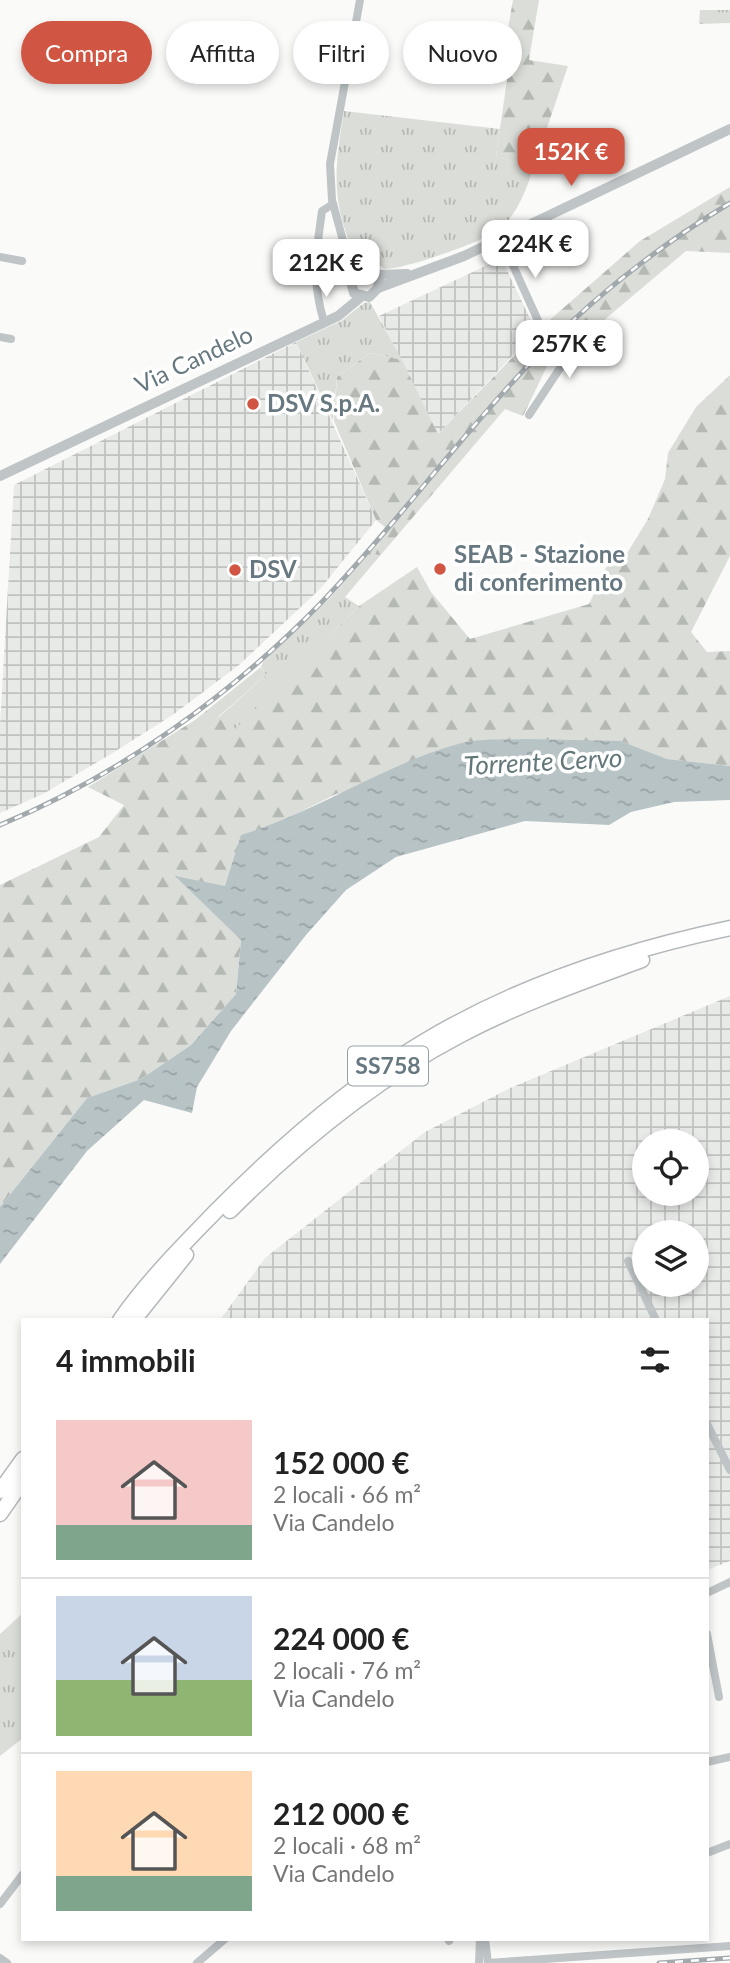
<!DOCTYPE html>
<html lang="it">
<meta charset="utf-8">
<style>
body{margin:0;font-family:Lato,sans-serif;background:#f2f2f2;color:#222;height:100vh;display:flex;flex-direction:column;font-size:26px;white-space:nowrap}
*{box-sizing:border-box;margin:0}
p{font-size:23px;color:#767676}
.icon{flex:none;width:38px;height:38px;fill:none;stroke:currentColor;stroke-width:2;stroke-linecap:round;stroke-linejoin:round}
.map{position:relative;flex:1;overflow:hidden}
.side{position:absolute;left:21px;top:1318px;width:688px;height:623px;display:flex;flex-direction:column;background:#fff;border-radius:0px;box-shadow:0 4px 10px #0003}
.side>*{flex:none}
.top-card{position:absolute;left:21px;top:21px;width:690px;height:63px;display:flex;gap:14px}
.tools{position:absolute;left:632px;top:1129px;display:grid;gap:14px}
.tools a{display:grid;place-items:center;width:77px;height:77px;border-radius:50%;background:#fff;box-shadow:0 4px 10px #0003;font-size:35px}
.price{position:absolute;translate:-50% -60px;padding:0 16px;border-radius:14px;background:#fff;color:#222;font-size:23px;line-height:46px;filter:drop-shadow(0 2px 4px #0008)}
.price::after{content:'';position:absolute;left:50%;top:42px;width:21px;height:16px;margin-left:-10px;background:inherit;clip-path:polygon(0 0,100% 0,50% 100%)}
.price.current{background:#d05542;color:#fff}
ul{padding:0;list-style:none}
li{display:flex;align-items:center;gap:21px;height:175px;padding:0 35px}
li+li{border-top:2px solid #e0e0e0}
li span{display:grid;place-items:center;flex:none;width:196px;height:140px;border-radius:0px;color:#555}
li>.icon{margin-inline-start:auto}
span .icon{width:84px;height:84px;fill:#fffc;stroke-width:1}
li b{font-size:30px}
h2{display:flex;justify-content:space-between;align-items:center;height:84px;padding:0 35px;font-size:30px}
.pill{padding:0 24px;border-radius:32px;background:#fff;box-shadow:0 4px 10px #0003;font-size:24px;line-height:63px}
.pill.current{background:#d05542;color:#fff}
.map>svg:first-child{display:block}
</style>
<div class="map">
<svg width="730" height="1963" viewBox="0 0 730 1963">
<defs>
<pattern id="industrial-grid" width="8" height="8" patternUnits="userSpaceOnUse" patternTransform="scale(1.75)"><rect width="8" height="8" fill="#e8eae8"/><path d="M0 4h8M4 0v8" fill="none" stroke="#c0c2c1"/></pattern>
<pattern id="grass-tufts" width="24" height="20" patternUnits="userSpaceOnUse" patternTransform="scale(1.75)"><rect width="24" height="20" fill="#dbded8"/><path d="M3 7l-1-3M5 7V3M7 7l1-3M15 17l-1-3M17 17v-4M19 17l1-3" fill="none" stroke="#b5b9b4"/></pattern>
<pattern id="forest-firs" width="22" height="20" patternUnits="userSpaceOnUse" patternTransform="scale(1.75)"><rect width="22" height="20" fill="#dbded8"/><path d="M5 1l3.5 6h-7zM16 11l3.5 6h-7z" fill="#b5b9b4"/></pattern>
<pattern id="water-ripples" width="26" height="14" patternUnits="userSpaceOnUse" patternTransform="scale(1.75)"><rect width="26" height="14" fill="#b8c3c6"/><path d="M2 4q2-2 4 0t4 0M15 11q2-2 4 0t4 0" fill="none" stroke="#99a3a6"/></pattern>
</defs>
<rect width="100%" height="100%" fill="#fafaf8"/>
<g fill="url(#industrial-grid)" fill-rule="evenodd">
<polygon points="496,261 503,262 536,331 438,434 379,316"/>
<polygon points="296,342 376,520 321,588 239,665 174,714 111,754 43,794 0,813 0,725 14,485"/>
<path d="M730,996v565l-23,9v-250h-487l45,-62 160,-126 83,-43zM644,1141h52v53h-52zM644,1232h52v52h-52z"/>
</g>
<g fill="url(#grass-tufts)">
<polygon points="700,10 730,10 730,23 699,24"/>
<path d="M344,111l156,18 -4,27 37,13c-7,21 -16,47 -35,61 -16,12 -95,40 -114,39l-10,-9 -20,-8c-24,-51 -19,-87 -10,-141z"/>
<polygon points="370,302 402,360 370,353 337,377 333,421 296,342 341,321 364,303"/>
<polygon points="380,540 375,555 379,557 345,597 359,606 235,730 218,718 266,675 261,667 263,662 330,598"/>
<polygon points="23,1613 23,1738 0,1756 0,1634"/>
</g>
<g fill="url(#forest-firs)">
<polygon points="513,0 539,0 529,60 568,66 533,169 496,156 507,80 499,79"/>
<polygon points="730,187 730,253 686,251 572,347 551,358 523,416 505,409 379,557 375,555 385,527 376,520 334,421 337,377 370,353 402,360 438,434 544,325 640,241"/>
<polygon points="730,375 730,556 691,632 707,652 730,651 730,766 667,759 621,741 336,794 276,824 241,835 241,940 236,994 191,1045 141,1079 87,1098 0,1207 0,885 99,837 124,805 88,787 195,720 261,667 266,675 218,717 235,729 359,606 417,567 431,592 470,639 589,604 612,555 626,555 648,519 665,479 668,453 696,407"/>
</g>
<path fill="url(#water-ripples)" d="M528,739l93,2 46,18 63,7v34l-56,2 -43,10 -22,13 -84,-4 -129,36 -50,33 -40,45 -75,96 -34,56 -5,26 -48,-13 -57,51 -87,113v-57l87,-109 54,-19 50,-34 45,-51 5,-54 -66,-64 50,10 16,-51c75,-23 142,-70 217,-91 21,-6 48,-4 70,-5z"/>
<g fill="none" stroke-linecap="round" stroke-linejoin="round">
<defs>
<g id="trunk">
<path d="M230,1211c67,-67 145,-131 229,-175 58,-31 121,-53 183,-76"/>
<path d="M120,1320c27,-39 62,-74 95,-108 62,-63 131,-124 208,-170 93,-56 202,-92 307,-114"/>
<polyline points="134,1320 186,1255"/>
<polyline points="0,1491 23,1459"/>
<polyline points="0,1514 23,1481"/>
</g>
</defs>
<use href="#trunk" stroke="#b3b8bb" stroke-width="17"/>
<g stroke="#bfc4c7" stroke-width="8">
<polyline points="501,239 540,325 568,356 529,415"/>
<polyline points="347,249 367,268"/>
<polyline points="0,257 22,261"/>
<polyline points="352,274 332,200 330,164 360,0"/>
<path d="M324,322c-13,-44 -8,-67 -2,-111l11,-7"/>
<polyline points="0,337 11,339"/>
<polyline points="628,1261 656,1320"/>
<polyline points="707,1424 730,1470"/>
<polyline points="707,1593 730,1582"/>
<polyline points="707,1634 719,1697"/>
<polyline points="707,1762 730,1757"/>
<polyline points="707,1853 730,1844"/>
<polyline points="0,1904 23,1874"/>
<polyline points="448,1939 449,1941"/>
<polyline points="485,1939 488,1963"/>
<polyline points="0,1958 7,1963"/>
<polyline points="197,1963 225,1939"/>
<polyline points="479,1963 480,1939"/>
<polyline points="488,1963 730,1946"/>
</g>
<g stroke="#bfc4c7" stroke-width="10">
<polyline points="377,275 407,274"/>
<polyline points="378,288 379,279 371,269 359,269 350,278 354,293 369,297 378,288 464,256 730,129"/>
<polyline points="0,476 338,316 361,297"/>
</g>
<use href="#trunk" stroke="#fff" stroke-width="14"/>
<defs>
<g id="rail">
<path d="M0,825c120,-50 230,-129 320,-221 76,-79 140,-168 216,-247 57,-60 123,-111 194,-154"/>
<polyline points="659,1963 730,1958"/>
</g>
</defs>
<use href="#rail" stroke="#a2a9ad" stroke-width="5"/>
<use href="#rail" stroke="#fff" stroke-width="2.5" stroke-dasharray="8" stroke-linecap="butt"/>
</g>
<g fill="#d05542" stroke="#fff" stroke-width="2.5">
<circle cx="253" cy="404" r="7"/>
<circle cx="440" cy="569" r="7"/>
<circle cx="235" cy="570" r="7"/>
</g>
<g text-anchor="middle" stroke-width="7" stroke-linejoin="round" paint-order="stroke">
<rect fill="#fff" stroke="#95a0a6" stroke-width="2" x="348" y="1046.5" width="80" height="39" rx="5"/>
<g font-size="23" font-weight="bold" fill="#677880">
<text x="388" y="1074">SS758</text>
</g>
<g font-size="24" fill="#677880" stroke="#fff">
<text transform="translate(194 360) rotate(-25)" y="8">Via Candelo</text>
</g>
<g font-size="24" font-weight="bold" fill="#677880" stroke="#fff" text-anchor="start">
<text x="267" y="412">DSV S.p.A.</text>
<text x="454" y="563">SEAB - Stazione<tspan x="454" dy="28">di conferimento</tspan></text>
<text x="249" y="578">DSV</text>
</g>
<g font-size="26" font-style="italic" fill="#637679" stroke="#fff">
<text transform="translate(543 762) rotate(-3)" y="9">Torrente Cervo</text>
</g>
</g>
</svg>
<div class="tools">
<a><svg class="icon" aria-label="locate" viewBox="0 0 24 24"><circle cx="12" cy="12" r="6"/><path d="M12 2v4M12 18v4M2 12h4M18 12h4"/></svg></a>
<a><svg class="icon" aria-label="layers" viewBox="0 0 24 24"><path d="M12 4l9 5-9 5-9-5zM3 14l9 5 9-5"/></svg></a>
</div>
<b class="price current" style="left:571px;top:188px">152K €</b>
<b class="price" style="left:535px;top:280px">224K €</b>
<b class="price" style="left:326px;top:299px">212K €</b>
<b class="price" style="left:569px;top:380px">257K €</b>
<div class="top-card">
<a class="pill current">Compra</a>
<a class="pill">Affitta</a>
<a class="pill">Filtri</a>
<a class="pill">Nuovo</a>
</div>
<section class="side">
<h2>4 immobili<svg class="icon" aria-label="filters" viewBox="0 0 24 24"><path d="M4 7h16M4 17h16"/><circle cx="9" cy="7" r="2"/><circle cx="15" cy="17" r="2"/></svg></h2>
<ul>
<li><span style="background:linear-gradient(#f6c9c9 75%,#7fa58c 0)"><svg class="icon" aria-label="home" viewBox="0 0 24 24"><path d="M3 11l9-7 9 7M6 9v11h12V9"/></svg></span><div><b>152 000 €</b><p>2 locali · 66 m²</p><p>Via Candelo</p></div></li>
<li><span style="background:linear-gradient(#c9d6e8 60%,#8fb573 0)"><svg class="icon" aria-label="home" viewBox="0 0 24 24"><path d="M3 11l9-7 9 7M6 9v11h12V9"/></svg></span><div><b>224 000 €</b><p>2 locali · 76 m²</p><p>Via Candelo</p></div></li>
<li><span style="background:linear-gradient(#ffd9b3 75%,#7fa58c 0)"><svg class="icon" aria-label="home" viewBox="0 0 24 24"><path d="M3 11l9-7 9 7M6 9v11h12V9"/></svg></span><div><b>212 000 €</b><p>2 locali · 68 m²</p><p>Via Candelo</p></div></li>
</ul>
</section>
</div>
